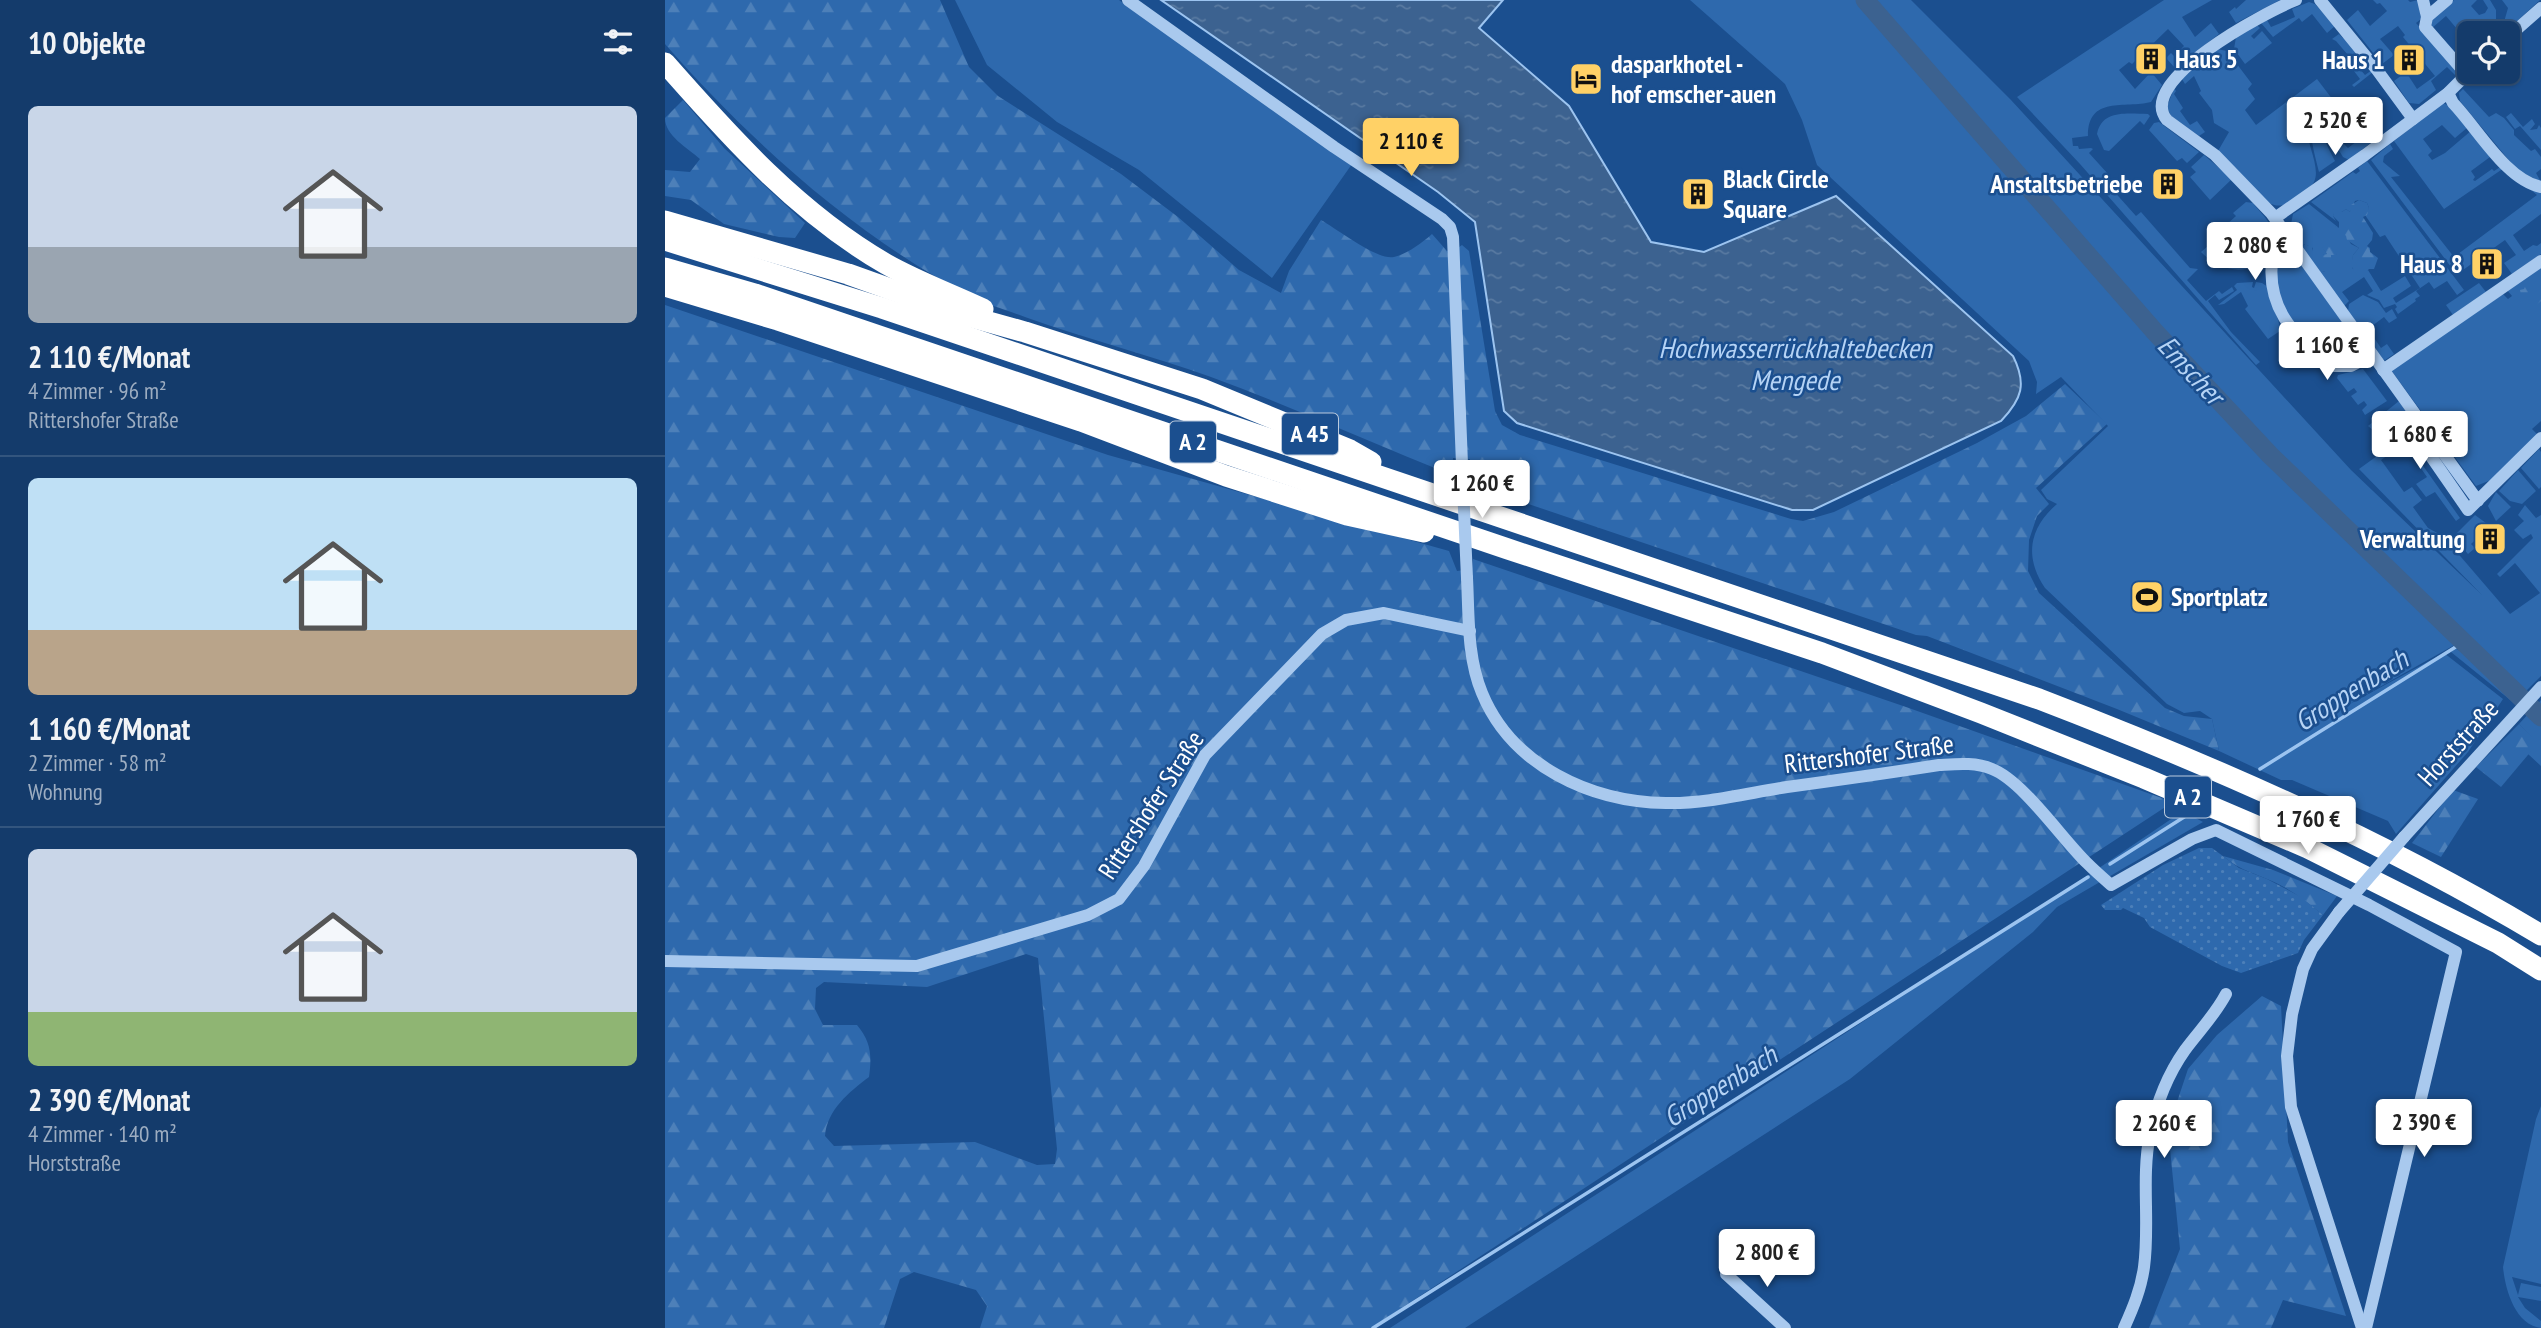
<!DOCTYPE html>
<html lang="de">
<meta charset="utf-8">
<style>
body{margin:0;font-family:"PT Sans Narrow",sans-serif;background:#214673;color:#f1f3f6;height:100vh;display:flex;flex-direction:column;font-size:26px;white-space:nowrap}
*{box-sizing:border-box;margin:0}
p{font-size:23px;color:#9dadc1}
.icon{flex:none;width:38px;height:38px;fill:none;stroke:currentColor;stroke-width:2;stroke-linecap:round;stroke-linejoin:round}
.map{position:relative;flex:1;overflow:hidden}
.sheet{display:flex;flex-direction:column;background:#143b6b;width:665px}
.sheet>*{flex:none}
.buttons{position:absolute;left:1792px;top:21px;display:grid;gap:14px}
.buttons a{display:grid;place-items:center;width:63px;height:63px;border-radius:10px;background:#143b6b;box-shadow:0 2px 5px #0004,0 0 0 2px #33557e;font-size:35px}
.price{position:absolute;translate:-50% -60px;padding:0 16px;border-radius:7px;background:#fff;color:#222;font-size:23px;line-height:46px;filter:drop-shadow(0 2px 4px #0008)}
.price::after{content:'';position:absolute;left:50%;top:42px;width:21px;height:16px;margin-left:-10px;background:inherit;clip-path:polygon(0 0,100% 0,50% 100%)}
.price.active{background:#ffd166;color:#111}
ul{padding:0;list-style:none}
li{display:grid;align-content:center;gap:14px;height:371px;padding:0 28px}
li+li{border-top:2px solid #33557e}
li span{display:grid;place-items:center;height:217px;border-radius:10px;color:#555}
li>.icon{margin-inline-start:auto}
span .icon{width:126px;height:126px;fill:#fffc;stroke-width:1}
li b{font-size:30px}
h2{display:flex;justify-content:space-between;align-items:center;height:84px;padding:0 28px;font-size:30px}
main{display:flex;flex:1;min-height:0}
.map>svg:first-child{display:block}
</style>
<main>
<section class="sheet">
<h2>10 Objekte<svg class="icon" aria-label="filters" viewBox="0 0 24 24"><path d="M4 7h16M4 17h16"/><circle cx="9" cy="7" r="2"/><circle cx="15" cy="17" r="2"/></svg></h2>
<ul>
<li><span style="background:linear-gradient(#c9d6e8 65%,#9aa5b1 0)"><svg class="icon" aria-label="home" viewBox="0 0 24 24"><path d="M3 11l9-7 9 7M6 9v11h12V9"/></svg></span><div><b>2 110 €/Monat</b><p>4 Zimmer · 96 m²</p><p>Rittershofer Straße</p></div></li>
<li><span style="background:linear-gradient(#bfe0f5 70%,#b9a48a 0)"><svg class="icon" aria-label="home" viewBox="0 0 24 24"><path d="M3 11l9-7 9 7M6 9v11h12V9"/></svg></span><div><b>1 160 €/Monat</b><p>2 Zimmer · 58 m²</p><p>Wohnung</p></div></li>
<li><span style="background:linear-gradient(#c9d6e8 75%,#8fb573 0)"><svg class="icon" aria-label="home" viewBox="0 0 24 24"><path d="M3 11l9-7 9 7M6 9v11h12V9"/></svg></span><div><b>2 390 €/Monat</b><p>4 Zimmer · 140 m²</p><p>Horststraße</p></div></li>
</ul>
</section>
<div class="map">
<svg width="1876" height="1328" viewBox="0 0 1876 1328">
<defs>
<pattern id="forest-firs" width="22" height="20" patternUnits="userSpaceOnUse" patternTransform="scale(1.75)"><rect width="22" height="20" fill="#2e69ad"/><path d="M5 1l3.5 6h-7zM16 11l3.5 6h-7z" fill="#4d80b9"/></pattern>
<pattern id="park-dots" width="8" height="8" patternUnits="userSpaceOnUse" patternTransform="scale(1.75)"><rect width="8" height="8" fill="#2e69ad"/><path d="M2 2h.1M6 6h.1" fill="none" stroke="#4d80b9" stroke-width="1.8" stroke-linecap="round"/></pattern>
<pattern id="water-ripples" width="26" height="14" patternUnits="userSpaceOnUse" patternTransform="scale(1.75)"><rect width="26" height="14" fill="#3c6290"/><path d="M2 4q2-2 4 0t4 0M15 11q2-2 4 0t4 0" fill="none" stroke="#597aa1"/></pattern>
</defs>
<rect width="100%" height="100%" fill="#1b4f8f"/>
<g fill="#2e69ad">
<polygon points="290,0 454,0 687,164 607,278 474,170 392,122 322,65"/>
<path d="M1025,0h221l100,100 340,370 131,125 -123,-126 29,-21 3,5 -10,7 23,32 8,-5 10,13 -9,7 15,21 13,7 14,15 55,64 30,-21 -25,-30 -15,14 -3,-3 36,-36 -2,-4 -8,5 -9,-9 10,-9 -6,-6 7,-10 11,13 5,-3v161l-15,15 -59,-53 -132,74 109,-59 59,46 -35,53 -72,82 -8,-13 -96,-41h-11l-62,-29 -7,-32 -12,-8 -16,2 -17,-9 -122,-116c-21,-31 -16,-60 12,-84l-10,-5 -6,-9 67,-64 -47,-49 -25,17 1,-12 -8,-21 -212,-196 -15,-45 -17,-36z"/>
<path d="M1499,0h48l-30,17 13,20 16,-14 8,11 -44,34 -9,-10 5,-5 3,3 10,-10 -16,-17 -36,35 -3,-2 -10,8 16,19 16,-17 11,13 -11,17c-26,7 -63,-7 -63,34l-16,2 1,8h5l1,3 12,-1 2,1 -4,4 19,21 -5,5 33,37 5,-4 49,56 8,1 -11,11 19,21 13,-10 3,3 10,-7 2,4 -15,9 -4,-5 -7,6 23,31 29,30 -4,3 -176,-201 -63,-67z"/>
<polygon points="1581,0 1615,0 1571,23 1564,12 1570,7 1571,9"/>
<polygon points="1708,0 1743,0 1745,2 1753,0 1756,19 1751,23 1792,69 1793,72 1790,75 1782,67 1766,81 1771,90 1754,104 1744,103 1729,81 1741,72 1752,89 1770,76 1738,37 1740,35 1733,26 1715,39 1729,55 1717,64 1682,20 1693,10 1705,26 1722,11 1715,3 1712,4"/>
<polygon points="1789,0 1812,0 1806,6 1814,15 1820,13 1823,8 1818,0 1825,0 1831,10 1831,22 1836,24 1839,22 1843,8 1837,0 1875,0 1839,33 1804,33 1804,43 1781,16 1767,28 1767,20"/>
<polygon points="1644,2 1650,4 1670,26 1662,33 1647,14 1637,22 1634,18 1608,37 1596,23 1602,20 1606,27 1630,17 1627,9"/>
<polygon points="1592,25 1595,28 1586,36 1589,39 1597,31 1607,43 1580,64 1569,49 1571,37"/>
<polygon points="1674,34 1678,38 1680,37 1694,54 1687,60 1700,75 1707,70 1708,72 1689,87 1687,85 1695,79 1679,58 1683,55 1671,41 1667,39"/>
<path d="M1552,49l10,2 25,33 -4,5 7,10 -10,11 11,15 61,-46 16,21c-9,4 -23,7 -26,18 -5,19 15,48 7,64 -4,7 -15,13 -21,18 -8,6 -16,8 -25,2l-50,-51 11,-19 -15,-9 -2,-13 -13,-17 2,-2 -7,-15 -9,8 -3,-5z"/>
<polygon points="1509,88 1511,91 1509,94 1518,108 1515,111 1525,125 1532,121 1540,132 1534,136 1506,116 1502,107"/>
<polygon points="1798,89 1824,117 1831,113 1839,118 1849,130 1849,135 1866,151 1870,149 1876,157 1876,169 1871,173 1876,182 1852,170 1795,101 1794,93"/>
<path d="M1678,100l-19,17 5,7c-10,12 0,24 6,37l-16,11c-3,-13 -15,-52 -3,-60 8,-5 18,-8 27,-12z"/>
<polygon points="1778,103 1785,106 1803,127 1790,138 1777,125 1758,139 1767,151 1763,155 1767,160 1780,153 1807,130 1825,157 1806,171 1810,177 1808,180 1810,181 1827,169 1829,171 1837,166 1839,168 1779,209 1729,141"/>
<polygon points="1846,113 1858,127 1867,119 1870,124 1865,130 1872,129 1874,125 1876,128 1876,150 1855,126 1850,129 1841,117"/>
<path d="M1483,114l2,2 -6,9 -4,-4 -31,30 -5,-1 -7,-16c5,-25 31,-20 51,-20z"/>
<polygon points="1494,122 1534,152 1522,163 1517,158 1512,161 1484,130 1489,123"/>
<polygon points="1708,129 1713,137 1684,160 1678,157 1673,149 1678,143 1683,148"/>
<polygon points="1725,144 1728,149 1719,156 1718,162 1735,176 1726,177 1789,257 1872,195 1866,190 1869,188 1876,191 1876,214 1848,235 1859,251 1868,245 1872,246 1876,243 1876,254 1847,274 1839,263 1851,255 1840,240 1798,270 1795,267 1789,271 1706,160"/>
<polygon points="1539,155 1567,179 1545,200 1525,177 1531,172 1526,167"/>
<polygon points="1702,161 1799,290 1792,295 1782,281 1769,289 1764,282 1751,291 1755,296 1750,299 1751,301 1733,314 1730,309 1732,307 1730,304 1719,308 1714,300 1702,295 1708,291 1699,277 1677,292 1684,301 1679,306 1653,270 1659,272 1666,254 1671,255 1674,238 1677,238 1677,232 1679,232 1686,244 1694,248 1688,255 1687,268 1696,273 1703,270 1716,291 1740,276 1746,286 1728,298 1731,303 1755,288 1720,235 1715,237 1700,215 1704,208 1702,203 1694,200 1690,201 1685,212 1681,209 1677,212 1670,211 1668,216 1671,221 1646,202 1688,172 1691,174 1695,171 1693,168"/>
<path d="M1581,202l7,1c5,7 13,14 17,22 3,6 1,14 -1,21 -9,32 -46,29 -68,6l27,-23 -3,-3 11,-10 -3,-3z"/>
<polygon points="1644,204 1674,228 1666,225 1655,243 1662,254 1659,256 1656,251 1648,251 1648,248 1639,244 1638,247 1625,229 1628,214"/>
<path d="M1616,244h5l74,102c-17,35 -39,5 -54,-12 -7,-7 -17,-15 -22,-25 -8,-17 -10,-48 -3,-65z"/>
<polygon points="1876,267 1876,421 1867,429 1873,435 1826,480 1811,486 1726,370 1838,294 1843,299 1847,296 1842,290"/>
<path d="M1588,282l-1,5 2,1 2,-6 6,1 6,4c1,17 12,30 12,44l-12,8 -23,-30 3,-3 -7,-14 -17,12 -6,1 19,-15 -3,-4 3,-3z"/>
<polygon points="1814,283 1821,292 1788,315 1781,305"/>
<polygon points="1698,295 1713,302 1721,313 1727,309 1732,318 1724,323 1719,317 1703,329 1716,348 1722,344 1729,354 1720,360 1718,359 1683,311 1684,304"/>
<polygon points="1698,369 1722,401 1700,415 1697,410 1702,405 1699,401 1693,405 1686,396 1692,392 1689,388 1683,392 1672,378 1673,375"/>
<polygon points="1734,401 1745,417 1744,420 1725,435 1708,430 1703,426"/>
<polygon points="1743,432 1750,442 1744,446 1795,518 1791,521 1770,492 1761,497 1751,484 1762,477 1739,444 1729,450 1726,445"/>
<polygon points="1874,449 1876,452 1876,487 1874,489 1856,468"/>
<polygon points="1853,470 1871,491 1857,504 1845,501 1834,491"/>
<polygon points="1831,492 1846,507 1831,521 1823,506"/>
<polygon points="1810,515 1825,526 1806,544 1810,548 1803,554 1791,540 1790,535"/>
<polygon points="1790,648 1798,653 1852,701 1849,703 1786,652"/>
<polygon points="1876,700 1876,766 1863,754 1872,743 1854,724"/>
<polygon points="1518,811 1538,822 1392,907 1368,932 1185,1079 800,1328 725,1328 1409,885"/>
<path d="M1876,1106v178l-29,-7 6,18 3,-12 20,4v14l-23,-4 7,11 16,13v7c-26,-3 -36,-39 -38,-61l33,-148z"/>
</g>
<g fill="url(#forest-firs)" fill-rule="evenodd">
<path d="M0,0h275l29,67 29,29 123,78 57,43 61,53 42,23 8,-22 32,-51c16,9 57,41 73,37 13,-3 28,-14 38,-23l15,17 8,-1 7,-5 7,6 26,160 7,14 18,10 271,84 12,2 31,-9 143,-69 49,-27 39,-32 42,40 -71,64 13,16 -12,12 -8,24 -1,31 11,22 126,115 19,8 28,3 7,32 -102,-42 -190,-73 -11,-1 -426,-144 -20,-18v-14l-17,-1 -1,17c-80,-32 -159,-68 -241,-98 -61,-22 -125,-38 -186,-60 -18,-7 -38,-12 -55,-21 -117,-62 -218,-153 -305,-252z"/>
<path d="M18,100l41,48 81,75 -10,15 -16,-1 -55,-13 -33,-24 -26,-4v-26l25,2 10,-13c-12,-11 -35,-23 -35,-41z"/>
<polygon points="1694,200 1702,203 1704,208 1702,215 1698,217 1708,233 1707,240 1702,246 1705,248 1705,252 1713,258 1709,269 1704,269 1698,275 1692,274 1686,266 1688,255 1694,248 1682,240 1681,236 1677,232 1677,238 1674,239 1675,249 1671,255 1666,255 1666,268 1658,272 1655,271 1637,247 1641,243 1643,246 1647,246 1648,251 1658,251 1658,255 1662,254 1653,242 1666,224 1674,228 1674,222 1668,216 1669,211 1674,209 1677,212 1681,209 1685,212 1686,205"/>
<polygon points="1868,279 1875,282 1873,284 1876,290 1876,301 1869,307 1858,304 1855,290 1859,289 1863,280"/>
<path d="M0,305l443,150 341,96 8,20 15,-2 1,-10 433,148 267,95 -802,526h-391l7,-22 -11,-16 -62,-18 -14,7 -16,49h-219zM361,954l12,4 19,191 -2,15 -18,1 -62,-23 -141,4 -9,-10c2,-26 24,-44 44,-59 3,-22 2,-35 -12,-52h-34l-8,-16 1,-21 8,-6 103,5z"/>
<polygon points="1854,724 1873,743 1836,787 1811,767"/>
<polygon points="1788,790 1813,799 1776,857 1747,843"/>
<path d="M1558,856l50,14 64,26 -14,19c-17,-14 -35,-28 -56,-36 -19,-8 -28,-10 -44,-23z"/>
<polygon points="1597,996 1616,1006 1623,1142 1681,1316 1618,1300 1606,1328 1484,1328 1515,1249 1503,1129 1523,1069 1552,1035"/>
</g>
<polygon fill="url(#park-dots)" points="1534,848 1547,848 1574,868 1602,879 1636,897 1658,915 1639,940 1633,953 1576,973 1557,966 1485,927 1479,918 1458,908 1456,910 1440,910 1436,905 1498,865"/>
<path fill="url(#water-ripples)" stroke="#9cc4f0" stroke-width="2" d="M496,0h342l-24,28 90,78 82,136 53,10 132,-56 177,160c14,28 9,43 -12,65l-188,89h-21l-275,-87 -13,-12 -29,-189 -37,-30z"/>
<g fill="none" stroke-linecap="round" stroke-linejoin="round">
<g stroke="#9cc4f0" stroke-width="3.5">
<polyline points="1595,769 1797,643"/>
<polyline points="1445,864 1527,812"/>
<polyline points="708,1328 1423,877"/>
</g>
<polyline stroke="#3c6290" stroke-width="19" points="1200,0 1490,332 1605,455 1876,717"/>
<g stroke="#a9c9ee" stroke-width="12">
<polyline points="463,0 669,147 777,219 785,227 788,237 797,464"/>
<path d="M1631,0c-29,11 -162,81 -129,120l48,35 56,58 147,205"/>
<polyline points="1655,0 1712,70 1748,119"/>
<polyline points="1758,0 1762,17"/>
<polyline points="1782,0 1762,17 1760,27 1801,74"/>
<polyline points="1843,37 1876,8"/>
<path d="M1783,93l5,10c25,26 53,77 88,84"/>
<polyline points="1610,218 1700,155 1783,93 1804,72"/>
<path d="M1617,228c-6,8 -7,17 -9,26 -9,52 20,81 57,112h21l21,-11"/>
<polyline points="1718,370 1876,261"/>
<polyline points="1813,501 1753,418 1748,424 1747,429 1803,510 1876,438"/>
<path d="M802,578c2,38 0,79 15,115 30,73 109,109 184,110 40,1 82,-10 121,-16 51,-7 101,-14 152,-22 18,-1 36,-3 53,4 31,12 70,70 95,94 8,8 16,15 24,22l81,-46 24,-9 153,75 87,47 -90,376"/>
<polyline points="1739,837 1876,687"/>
<polyline points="1674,912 1647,949 1638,969 1627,1014 1622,1056 1626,1107 1697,1328"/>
<polyline points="0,961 252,966 423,915 454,899 479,866 540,755 657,634 681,620 719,613 805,631"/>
<polyline points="1061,1274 1120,1328"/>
<path d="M1459,1328c9,-20 17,-39 20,-61 6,-44 -3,-89 6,-133 6,-29 18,-60 35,-84 14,-19 30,-35 41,-56"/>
</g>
<g stroke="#fff" stroke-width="21">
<path d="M0,63c66,75 133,150 221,201 30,17 65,30 97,45"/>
<polyline points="0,221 183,274 292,313 360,332 537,389 685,450 706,462"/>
<path d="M0,240l217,68 1157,391c172,66 344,141 502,236"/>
<polyline points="0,268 90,294 843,549 1157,653 1316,713 1479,778 1643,848 1833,943 1876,970"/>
<polyline points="0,286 113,320 416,421 561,476 682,515 759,532"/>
</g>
<g stroke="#a9c9ee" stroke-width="12">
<polyline points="797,464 802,578"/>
<polyline points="1674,912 1739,837"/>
</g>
</g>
<defs>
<symbol id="building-square" viewBox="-11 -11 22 22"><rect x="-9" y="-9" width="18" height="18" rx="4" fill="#ffd166" stroke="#1b4f8f"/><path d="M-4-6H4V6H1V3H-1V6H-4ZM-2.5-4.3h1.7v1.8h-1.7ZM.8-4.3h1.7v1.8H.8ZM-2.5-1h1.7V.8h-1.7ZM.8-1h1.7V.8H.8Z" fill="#111"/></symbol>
<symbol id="hotel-square" viewBox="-11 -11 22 22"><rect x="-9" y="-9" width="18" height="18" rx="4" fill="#ffd166" stroke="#1b4f8f"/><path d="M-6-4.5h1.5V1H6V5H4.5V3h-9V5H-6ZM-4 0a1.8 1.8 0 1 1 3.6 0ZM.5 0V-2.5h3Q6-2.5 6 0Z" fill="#111"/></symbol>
<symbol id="stadium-square" viewBox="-11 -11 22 22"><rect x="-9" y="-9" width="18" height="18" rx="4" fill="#ffd166" stroke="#1b4f8f"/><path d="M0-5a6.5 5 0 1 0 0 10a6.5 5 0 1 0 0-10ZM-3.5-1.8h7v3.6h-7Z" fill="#111"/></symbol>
</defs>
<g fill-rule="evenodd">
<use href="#building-square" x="1467" y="40" width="38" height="38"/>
<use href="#building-square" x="1725" y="41" width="38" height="38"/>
<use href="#hotel-square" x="902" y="60" width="38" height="38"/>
<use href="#building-square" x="1484" y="165" width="38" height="38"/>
<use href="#building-square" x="1014" y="175" width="38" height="38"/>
<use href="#building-square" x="1803" y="245" width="38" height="38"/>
<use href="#building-square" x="1806" y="520" width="38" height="38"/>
<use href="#stadium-square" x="1463" y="578" width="38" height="38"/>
</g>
<g text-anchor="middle" stroke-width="5" stroke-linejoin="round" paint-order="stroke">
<g fill="#1b4f8f" stroke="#bbcadd" stroke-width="2">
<rect x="617" y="413.5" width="56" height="41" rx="5"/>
<rect x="505" y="421.5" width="46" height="41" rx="5"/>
<rect x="1500" y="776.5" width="46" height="41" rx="5"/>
</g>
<g font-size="24" font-weight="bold" fill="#fff">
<text x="645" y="442">A 45</text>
<text x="528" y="450">A 2</text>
<text x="1523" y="805">A 2</text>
</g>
<g font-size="26" font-weight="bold" fill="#fff" stroke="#1b4f8f" text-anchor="start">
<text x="1510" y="68">Haus 5</text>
<text x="1720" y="69" text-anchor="end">Haus 1</text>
<text x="946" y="73">dasparkhotel -<tspan x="946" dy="30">hof emscher-auen</tspan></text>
<text x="1058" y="188">Black Circle<tspan x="1058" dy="30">Square</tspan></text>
<text x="1478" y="193" text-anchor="end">Anstaltsbetriebe</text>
<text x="1798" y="273" text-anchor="end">Haus 8</text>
<text x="1800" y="548" text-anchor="end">Verwaltung</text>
<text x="1506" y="606">Sportplatz</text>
</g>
<g font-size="26" fill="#fff" stroke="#1b4f8f">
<text transform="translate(1793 743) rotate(-48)" y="9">Horststraße</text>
<text transform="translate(1204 754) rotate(-7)" y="9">Rittershofer Straße</text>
<text transform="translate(486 805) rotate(-57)" y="9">Rittershofer Straße</text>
</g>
<g font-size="28" font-style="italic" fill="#b5d3f5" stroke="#1b4f8f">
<text x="1130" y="358">Hochwasserrückhaltebecken<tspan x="1130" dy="32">Mengede</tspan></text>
<text transform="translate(1526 370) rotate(47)" y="10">Emscher</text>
<text transform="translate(1686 690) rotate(-32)" y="10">Groppenbach</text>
<text transform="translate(1055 1086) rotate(-32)" y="10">Groppenbach</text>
</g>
</g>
</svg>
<div class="buttons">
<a><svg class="icon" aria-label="locate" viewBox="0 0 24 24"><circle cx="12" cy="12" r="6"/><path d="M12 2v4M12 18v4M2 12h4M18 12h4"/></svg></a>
</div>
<b class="price" style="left:1670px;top:157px">2 520 €</b>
<b class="price active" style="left:746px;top:178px">2 110 €</b>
<b class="price" style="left:1590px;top:282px">2 080 €</b>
<b class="price" style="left:1662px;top:382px">1 160 €</b>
<b class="price" style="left:1755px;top:471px">1 680 €</b>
<b class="price" style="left:817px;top:520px">1 260 €</b>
<b class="price" style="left:1643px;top:856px">1 760 €</b>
<b class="price" style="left:1759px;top:1159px">2 390 €</b>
<b class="price" style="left:1499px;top:1160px">2 260 €</b>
<b class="price" style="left:1102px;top:1289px">2 800 €</b>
</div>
</main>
